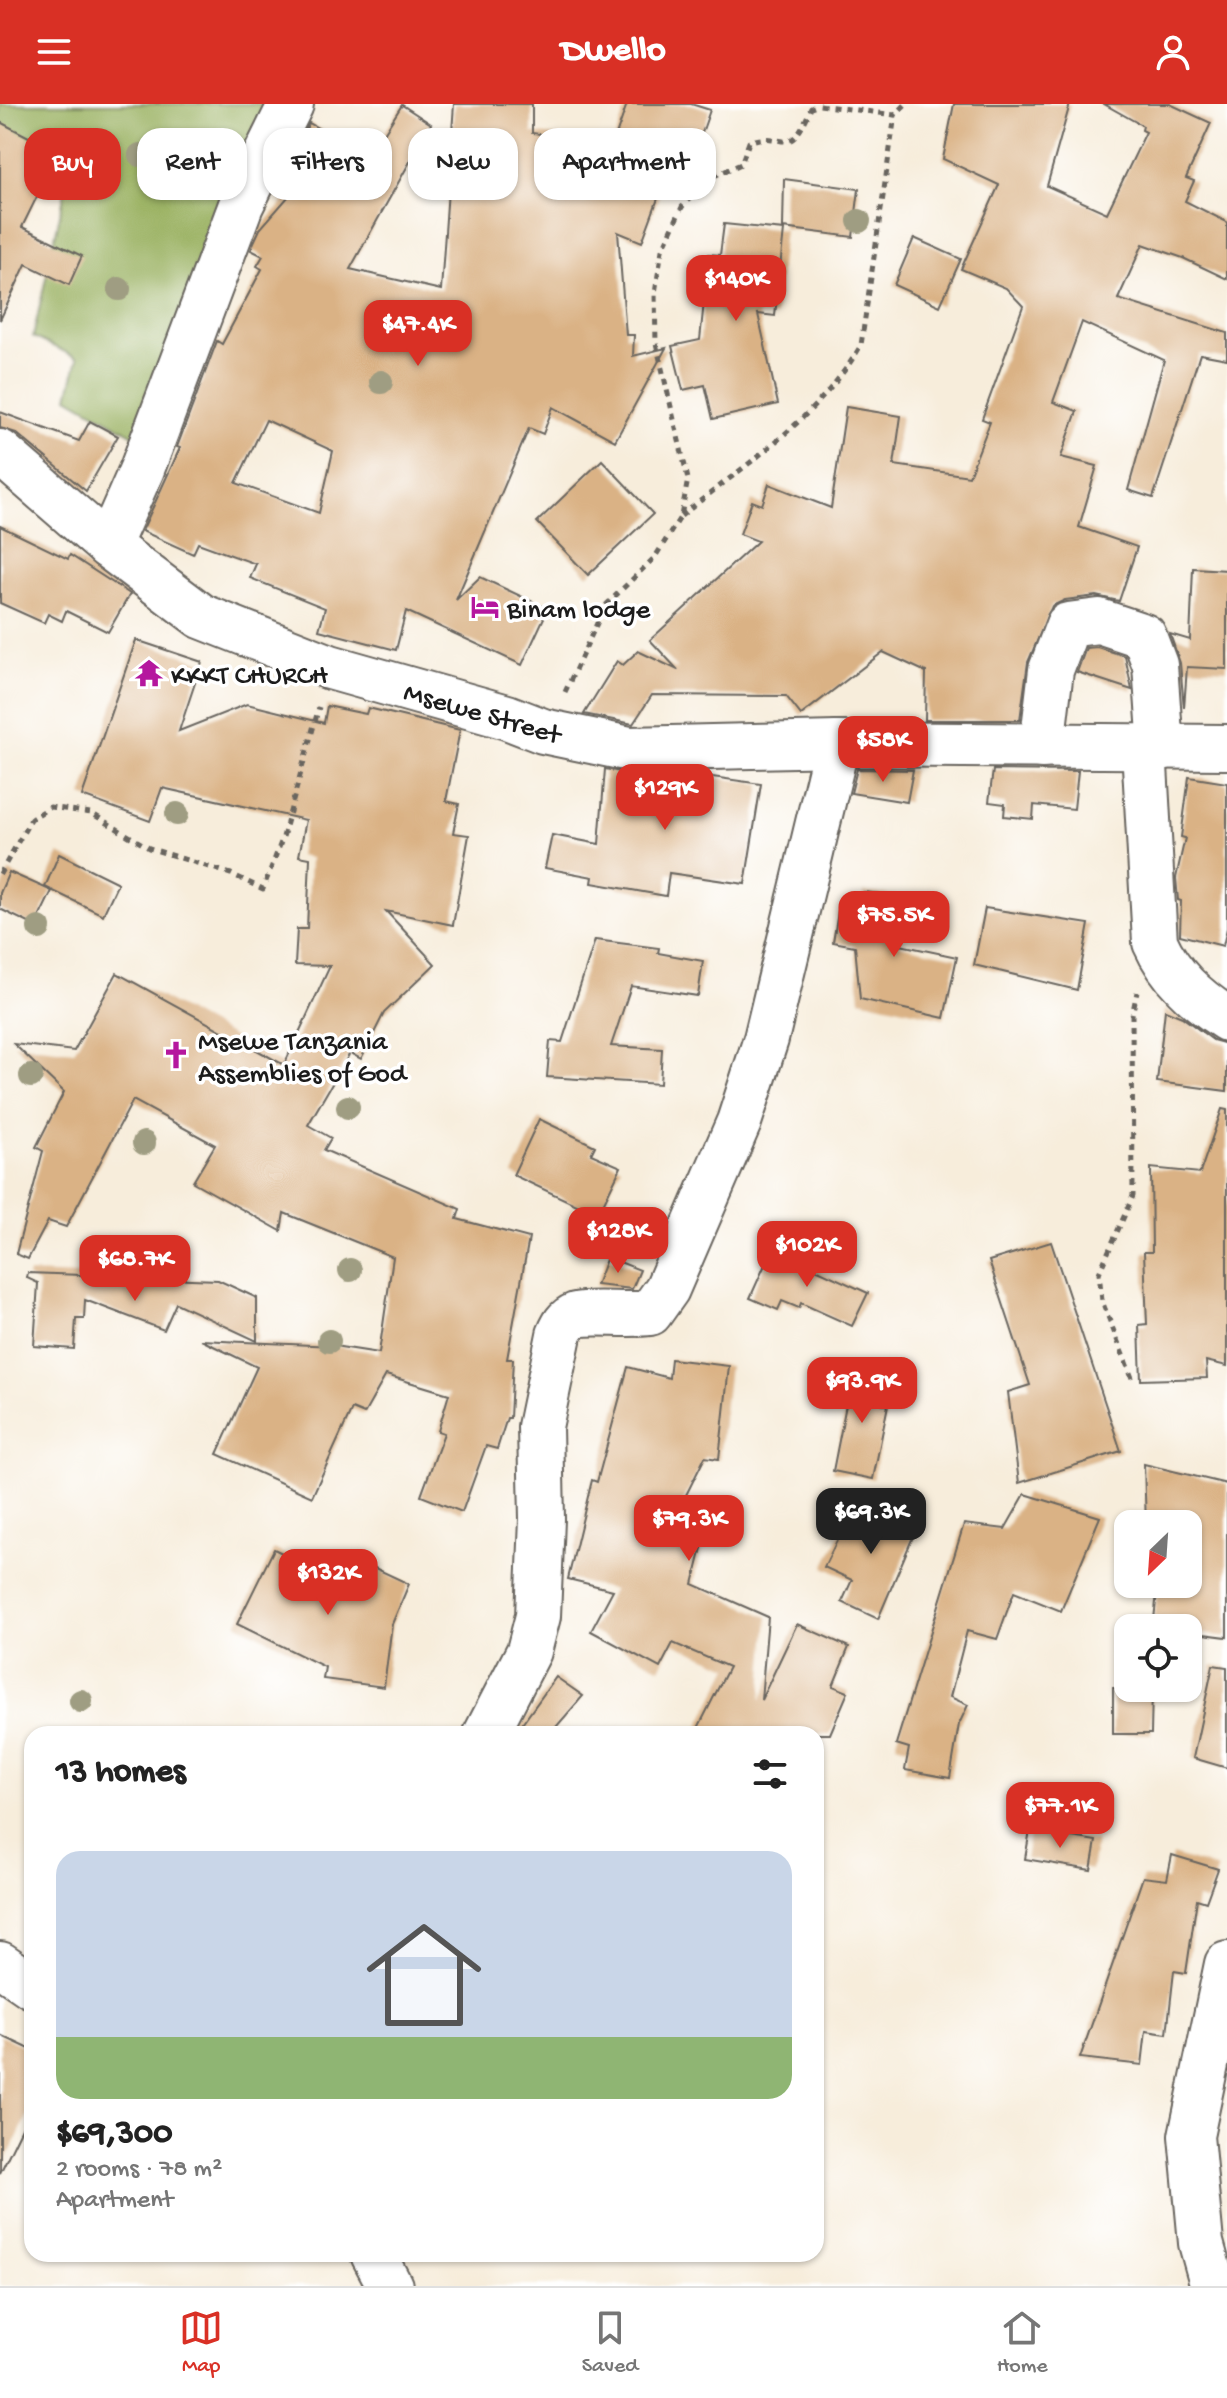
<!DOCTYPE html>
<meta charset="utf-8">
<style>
body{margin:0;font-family:"Gochi Hand",sans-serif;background:#f6f6f6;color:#222;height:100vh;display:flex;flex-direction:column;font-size:30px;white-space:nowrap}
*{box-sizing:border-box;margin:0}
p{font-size:26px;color:#767676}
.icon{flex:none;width:44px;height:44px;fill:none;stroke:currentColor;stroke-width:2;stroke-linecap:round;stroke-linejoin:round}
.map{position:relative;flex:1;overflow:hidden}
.details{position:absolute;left:24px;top:1622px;width:800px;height:536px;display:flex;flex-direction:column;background:#fff;border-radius:24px;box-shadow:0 2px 6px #0004}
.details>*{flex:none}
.guide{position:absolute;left:24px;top:24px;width:800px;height:72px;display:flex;gap:16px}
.needle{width:52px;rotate:205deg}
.buttons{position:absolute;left:1114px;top:1406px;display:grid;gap:16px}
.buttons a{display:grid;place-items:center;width:88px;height:88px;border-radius:16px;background:#fff;box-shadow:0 2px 6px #0004;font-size:40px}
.price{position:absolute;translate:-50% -68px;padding:0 18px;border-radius:16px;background:#d93025;color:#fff;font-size:26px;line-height:52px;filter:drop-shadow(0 2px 4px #0008)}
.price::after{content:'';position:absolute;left:50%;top:48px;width:24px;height:18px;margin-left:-12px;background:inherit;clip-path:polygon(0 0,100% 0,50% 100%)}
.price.selected{background:#222;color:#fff}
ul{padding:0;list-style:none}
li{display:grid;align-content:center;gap:16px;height:424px;padding:0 32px}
li span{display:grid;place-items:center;height:248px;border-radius:24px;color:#555}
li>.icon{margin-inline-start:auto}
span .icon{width:144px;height:144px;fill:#fffc;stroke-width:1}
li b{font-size:34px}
h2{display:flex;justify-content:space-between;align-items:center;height:96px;padding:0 32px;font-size:34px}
.pill{padding:0 28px;border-radius:24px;background:#fff;box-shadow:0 2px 6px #0004;font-size:28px;line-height:72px}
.pill.selected{background:#d93025;color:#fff}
header{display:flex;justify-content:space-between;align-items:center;height:104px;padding:0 32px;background:#d93025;color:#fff;font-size:36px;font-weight:700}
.dock{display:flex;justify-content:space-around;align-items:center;height:112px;border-top:2px solid #e0e0e0;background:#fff;font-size:22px;color:#767676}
.dock a{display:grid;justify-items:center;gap:4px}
.dock .selected{color:#d93025}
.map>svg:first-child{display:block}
</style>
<header><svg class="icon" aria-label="menu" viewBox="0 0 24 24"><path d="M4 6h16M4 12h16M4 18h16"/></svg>Dwello<svg class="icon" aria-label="person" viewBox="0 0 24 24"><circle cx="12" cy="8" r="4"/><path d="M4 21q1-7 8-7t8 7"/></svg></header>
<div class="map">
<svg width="1227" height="2182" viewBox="0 0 1227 2182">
<rect width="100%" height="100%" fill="#fff"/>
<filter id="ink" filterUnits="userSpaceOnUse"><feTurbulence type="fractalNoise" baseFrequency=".0125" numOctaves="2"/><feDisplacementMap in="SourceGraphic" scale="16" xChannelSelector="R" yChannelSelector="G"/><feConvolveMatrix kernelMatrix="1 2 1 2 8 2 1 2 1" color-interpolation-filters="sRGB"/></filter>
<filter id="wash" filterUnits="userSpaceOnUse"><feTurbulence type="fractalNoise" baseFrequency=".006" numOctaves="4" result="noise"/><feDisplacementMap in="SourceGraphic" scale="32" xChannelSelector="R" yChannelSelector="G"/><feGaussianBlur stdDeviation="1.8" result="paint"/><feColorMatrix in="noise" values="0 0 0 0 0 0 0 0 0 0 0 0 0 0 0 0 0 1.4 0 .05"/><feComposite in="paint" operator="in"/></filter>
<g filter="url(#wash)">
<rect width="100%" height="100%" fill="#f7eddb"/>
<polygon fill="#9cb365" stroke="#5c6840" stroke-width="2" points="0,0 274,0 139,334 68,293 78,254 33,233 71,60 0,26"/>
<g id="blocks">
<g fill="#dab285" fill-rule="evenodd">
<path d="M454,0h78v29l81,11 14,-40h64l19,6 -21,60 -18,-7 -29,79 -24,-10 8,103h8l-1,21 33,-8 -51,93 -62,-34 -10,27 -14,-6 -73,172 24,-23 68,32 -26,56 -116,-54 -10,39 -77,-20 6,-22 -75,-30 6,-14 -58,-21 -5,11 -51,-23 38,-83 -3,-1 40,-106 5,3 40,-75 -5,-3 6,-10 -12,-6 3,-8 6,-13 42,-48 -17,-9 24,-49 60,34 33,-52 29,19 -81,145 91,21zM266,316l67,31 -14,62 -83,-30z"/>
<polygon points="954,0 1070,0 1047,82 1107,109 1146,28 1142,26 1143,22 1104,0 1170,0 1211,19 1186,74 1194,77 1185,97 1227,118 1227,175 1183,154 1143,140 1118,195 1227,229 1227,255 1200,250 1153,394 1128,386 1164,256 1082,218 1053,298 1077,307 1061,353 1097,362 1079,423 1137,443 1119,497 1096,492 1065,496 1052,502 1028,558 1020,616 925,616 926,568 883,548 801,611 786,592 652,591 633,620 584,610 617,557 623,561 638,547 678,566 650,536 758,437 740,430 752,397 762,401 769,380 831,404 846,303 901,312 894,361 969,372 990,318 982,315 1023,202 1006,184 961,165 999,81 943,55"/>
<polygon points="0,18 52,45 45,59 52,62 22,123 82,152 69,181 26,160 0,216"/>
<polygon points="784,75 859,85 853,133 783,124"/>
<polygon points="724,120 784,126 775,212 758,210 778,300 713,315 705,281 683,286 672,242 700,236 709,150 720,151"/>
<polygon points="914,134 961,155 940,202 894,181"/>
<polygon points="0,308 79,337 90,317 118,332 86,387 16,329 0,324"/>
<polygon points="602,356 653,410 588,471 537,418"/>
<polygon points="0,422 68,455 70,451 130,490 108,528 66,507 62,517 48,510 44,519 0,499"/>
<polygon points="1193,464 1227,466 1227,565 1187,563 1184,604 1180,559 1170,530 1190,536"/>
<polygon points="136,536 202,558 179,627 247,600 324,619 327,602 366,610 368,604 460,626 446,697 459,700 453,729 469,731 453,821 386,807 435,860 384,909 361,955 350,949 308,1021 331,1034 324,1046 460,1105 457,1115 529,1134 507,1255 513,1255 510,1314 507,1314 497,1345 486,1342 462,1408 421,1392 444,1329 438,1327 449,1290 386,1271 364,1310 352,1305 312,1393 217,1350 257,1263 201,1236 334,1242 379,1249 393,1153 284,1109 281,1127 193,1078 215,1041 133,996 66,1123 48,1117 28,1155 16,1150 43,1047 36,1043 64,988 14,940 74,947 117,869 284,961 330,862 295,861 297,825 307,825 310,754 299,752 306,716 162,684 150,717 82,692"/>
<polygon points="1097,543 1125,552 1132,586 1077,568 1086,544"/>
<polygon points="605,665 631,670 685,669 761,680 745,780 669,769 666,792 592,779 593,773 545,764 552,731 599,740"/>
<polygon points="857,665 913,666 907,698 851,689"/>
<polygon points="993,666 1078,667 1074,705 1034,701 1033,715 1004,712 1005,700 989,698"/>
<polygon points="1189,673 1227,679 1227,824 1223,842 1180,831 1181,797 1178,796 1176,774 1185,734 1181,733"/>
<polygon points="59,750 118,779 103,811 45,783"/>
<polygon points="9,768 52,787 35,822 0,805 0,789"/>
<polygon points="864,788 907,793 900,841 957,853 944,914 860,895 855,842 833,838 838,808 860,811"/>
<polygon points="985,804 1089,820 1077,886 974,861"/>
<polygon points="595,836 659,844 658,849 703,857 698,892 631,882 611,942 662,945 660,980 547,973 550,937 562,938"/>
<polygon points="1165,906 1182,913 1213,936 1227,940 1227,987 1157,978"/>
<polygon points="1222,1005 1227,1006 1227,1262 1206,1257 1207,1274 1141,1276 1139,1221 1147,1220 1144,1148 1152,1148 1151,1064 1200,1069"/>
<polygon points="539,1015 595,1042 591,1050 621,1063 598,1111 513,1071"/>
<polygon points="1051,1138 1121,1347 1019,1379 1008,1288 1030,1281 989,1157"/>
<polygon points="772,1145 868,1189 852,1222 801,1199 799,1204 782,1197 778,1206 750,1194"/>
<polygon points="607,1153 640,1166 632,1185 596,1181"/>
<polygon points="28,1169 218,1176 257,1194 257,1237 176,1199 164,1226 85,1196 84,1215 76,1215 74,1245 34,1242 38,1179 27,1174"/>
<polygon points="671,1255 729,1262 719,1355 705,1353 666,1431 703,1440 693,1480 768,1513 761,1596 797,1520 849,1543 833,1582 848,1588 830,1630 695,1630 729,1563 673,1539 660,1564 591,1527 613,1486 568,1475 592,1376 597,1378 628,1263 669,1274"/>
<polygon points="853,1265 887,1270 883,1301 888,1301 873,1375 833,1367"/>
<polygon points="1144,1360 1227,1380 1227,1533 1188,1528 1188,1524 1153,1524 1158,1480 1188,1480 1188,1420 1146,1420"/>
<polygon points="1025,1390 1100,1413 1061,1507 1014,1488 997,1535 967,1527 950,1593 968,1601 959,1620 950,1674 905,1666 909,1644 896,1640 964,1420 1005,1425"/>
<polygon points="853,1404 921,1414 878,1515 842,1498 852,1476 824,1463"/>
<polygon points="274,1445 347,1481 358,1456 409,1480 392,1520 384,1583 323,1575 325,1563 237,1520"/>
<polygon points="1213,1561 1227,1563 1227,1664 1193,1654"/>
<polygon points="556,1573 583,1592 550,1630 515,1630"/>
<polygon points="1113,1584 1152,1584 1151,1630 1113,1630"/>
<polygon points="1030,1726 1096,1737 1091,1766 1025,1755"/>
<polygon points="1172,1751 1218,1765 1206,1798 1197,1795 1186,1869 1174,1867 1167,1930 1146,1927 1142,1961 1080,1954 1143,1773 1167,1776"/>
<polygon points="0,1931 32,1946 32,2003 0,2069"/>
</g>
</g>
</g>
<g filter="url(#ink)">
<use href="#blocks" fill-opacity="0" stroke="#69655f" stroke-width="2"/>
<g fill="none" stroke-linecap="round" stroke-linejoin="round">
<defs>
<g id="minor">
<polyline points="0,348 108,442 201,512 330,563 507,613 543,627 630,645 837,640 1227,643"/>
<polyline points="108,442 142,365 241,101 291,0"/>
<polyline points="1042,642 1051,566 1068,521 1099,517 1144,532 1155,561 1161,644"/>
<path d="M1144,644l11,194c15,34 41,57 72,77"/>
<path d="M486,1630l43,-83 9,-35 4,-97 -2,-92 19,-92c4,-9 7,-16 17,-20 15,-4 53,1 74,-2l17,-24 72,-167 27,-83 71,-295"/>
<polyline points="0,1860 32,1882"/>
<polyline points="373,2150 390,2182"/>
<polyline points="1213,2182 1201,2139 1191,2032 1227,1860"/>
</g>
</defs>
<use href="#minor" stroke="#69655f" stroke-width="48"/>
<g stroke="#69655f" stroke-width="5" stroke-dasharray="6 6" stroke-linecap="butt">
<path d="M681,412c64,-51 139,-99 180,-171l34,-230"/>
<path d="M565,588l40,-86 50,-49 26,-41 7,-37 -32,-136 -1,-50 7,-43 20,-43 25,-28 34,-15 8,-22c36,-14 38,23 62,-34l8,-3 76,10 11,-11"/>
<polyline points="0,770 31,715 50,703 91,709 149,744 231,770 263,785 283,733 319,603"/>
<polyline points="1132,1274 1102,1197 1099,1169 1133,1092 1132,911 1137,888"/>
</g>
<use href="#minor" stroke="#fff" stroke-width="44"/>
</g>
<g fill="#9f9d82">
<circle cx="140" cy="51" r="12"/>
<circle cx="859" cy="117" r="12"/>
<circle cx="119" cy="185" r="12"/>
<circle cx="381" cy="278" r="12"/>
<circle cx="177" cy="710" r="12"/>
<circle cx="39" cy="824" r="12"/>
<circle cx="31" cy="972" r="12"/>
<circle cx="348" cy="1003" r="12"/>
<circle cx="144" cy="1039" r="12"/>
<circle cx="350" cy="1166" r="12"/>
<circle cx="329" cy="1237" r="12"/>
<circle cx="81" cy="1597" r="12"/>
</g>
</g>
<defs>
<symbol id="hotel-bare" viewBox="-9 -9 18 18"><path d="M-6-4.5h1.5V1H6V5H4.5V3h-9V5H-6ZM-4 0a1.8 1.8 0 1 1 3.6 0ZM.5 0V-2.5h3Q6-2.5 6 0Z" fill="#b5179e" stroke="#fff" stroke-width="2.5" paint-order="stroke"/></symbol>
<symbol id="temple-bare" viewBox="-9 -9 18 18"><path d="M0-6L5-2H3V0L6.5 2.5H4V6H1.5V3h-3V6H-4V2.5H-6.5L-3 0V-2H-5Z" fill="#b5179e" stroke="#fff" stroke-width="2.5" paint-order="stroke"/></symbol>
<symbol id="church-bare" viewBox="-9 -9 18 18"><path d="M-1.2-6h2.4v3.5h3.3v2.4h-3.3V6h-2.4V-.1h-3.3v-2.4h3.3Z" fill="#b5179e" stroke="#fff" stroke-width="2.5" paint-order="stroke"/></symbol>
</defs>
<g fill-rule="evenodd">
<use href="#hotel-bare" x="465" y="483" width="40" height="40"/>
<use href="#temple-bare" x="129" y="549" width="40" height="40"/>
<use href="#church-bare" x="156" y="931" width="40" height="40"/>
</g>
<g text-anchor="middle" stroke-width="7" stroke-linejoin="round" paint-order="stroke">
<g font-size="28" fill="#1c1c1c" stroke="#fff" text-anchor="start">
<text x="507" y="513">Binam lodge</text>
<text x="171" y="579">KKKT CHURCH</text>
<text x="198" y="945">Msewe Tanzania<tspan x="198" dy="32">Assemblies of God</tspan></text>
</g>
<g font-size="28" fill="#1c1c1c" stroke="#fff">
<text transform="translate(483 607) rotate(16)" y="10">Msewe Street</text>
</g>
</g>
</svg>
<div class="buttons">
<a><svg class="needle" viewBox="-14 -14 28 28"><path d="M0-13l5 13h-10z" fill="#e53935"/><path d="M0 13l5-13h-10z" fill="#767676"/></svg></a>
<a><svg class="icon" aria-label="locate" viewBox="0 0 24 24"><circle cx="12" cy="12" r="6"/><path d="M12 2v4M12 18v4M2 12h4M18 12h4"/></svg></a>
</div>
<b class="price" style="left:736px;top:219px">$140K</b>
<b class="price" style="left:418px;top:264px">$47.4K</b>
<b class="price" style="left:883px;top:680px">$58K</b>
<b class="price" style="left:665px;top:728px">$129K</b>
<b class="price" style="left:894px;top:855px">$75.5K</b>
<b class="price" style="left:618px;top:1171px">$128K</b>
<b class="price" style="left:807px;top:1185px">$102K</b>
<b class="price" style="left:135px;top:1199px">$68.7K</b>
<b class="price" style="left:862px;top:1321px">$93.9K</b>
<b class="price selected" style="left:871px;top:1452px">$69.3K</b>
<b class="price" style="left:689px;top:1459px">$79.3K</b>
<b class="price" style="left:328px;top:1513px">$132K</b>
<b class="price" style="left:1060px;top:1746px">$77.1K</b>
<div class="guide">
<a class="pill selected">Buy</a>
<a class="pill">Rent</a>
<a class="pill">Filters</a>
<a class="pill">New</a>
<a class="pill">Apartment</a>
</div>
<section class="details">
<h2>13 homes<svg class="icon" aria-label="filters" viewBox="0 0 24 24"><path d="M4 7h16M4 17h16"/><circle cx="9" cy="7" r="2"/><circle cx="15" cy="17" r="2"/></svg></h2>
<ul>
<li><span style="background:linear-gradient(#c9d6e8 75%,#8fb573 0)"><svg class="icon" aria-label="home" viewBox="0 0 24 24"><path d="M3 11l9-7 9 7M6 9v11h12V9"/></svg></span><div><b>$69,300</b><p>2 rooms · 78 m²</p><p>Apartment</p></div></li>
</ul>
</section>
</div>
<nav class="dock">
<a class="selected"><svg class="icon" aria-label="map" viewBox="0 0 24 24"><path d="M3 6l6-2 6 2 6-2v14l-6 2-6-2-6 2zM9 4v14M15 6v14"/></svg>Map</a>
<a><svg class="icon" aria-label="saved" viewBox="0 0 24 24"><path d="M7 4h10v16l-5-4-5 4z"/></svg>Saved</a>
<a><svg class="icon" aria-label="home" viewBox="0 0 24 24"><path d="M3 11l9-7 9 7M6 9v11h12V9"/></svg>Home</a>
</nav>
